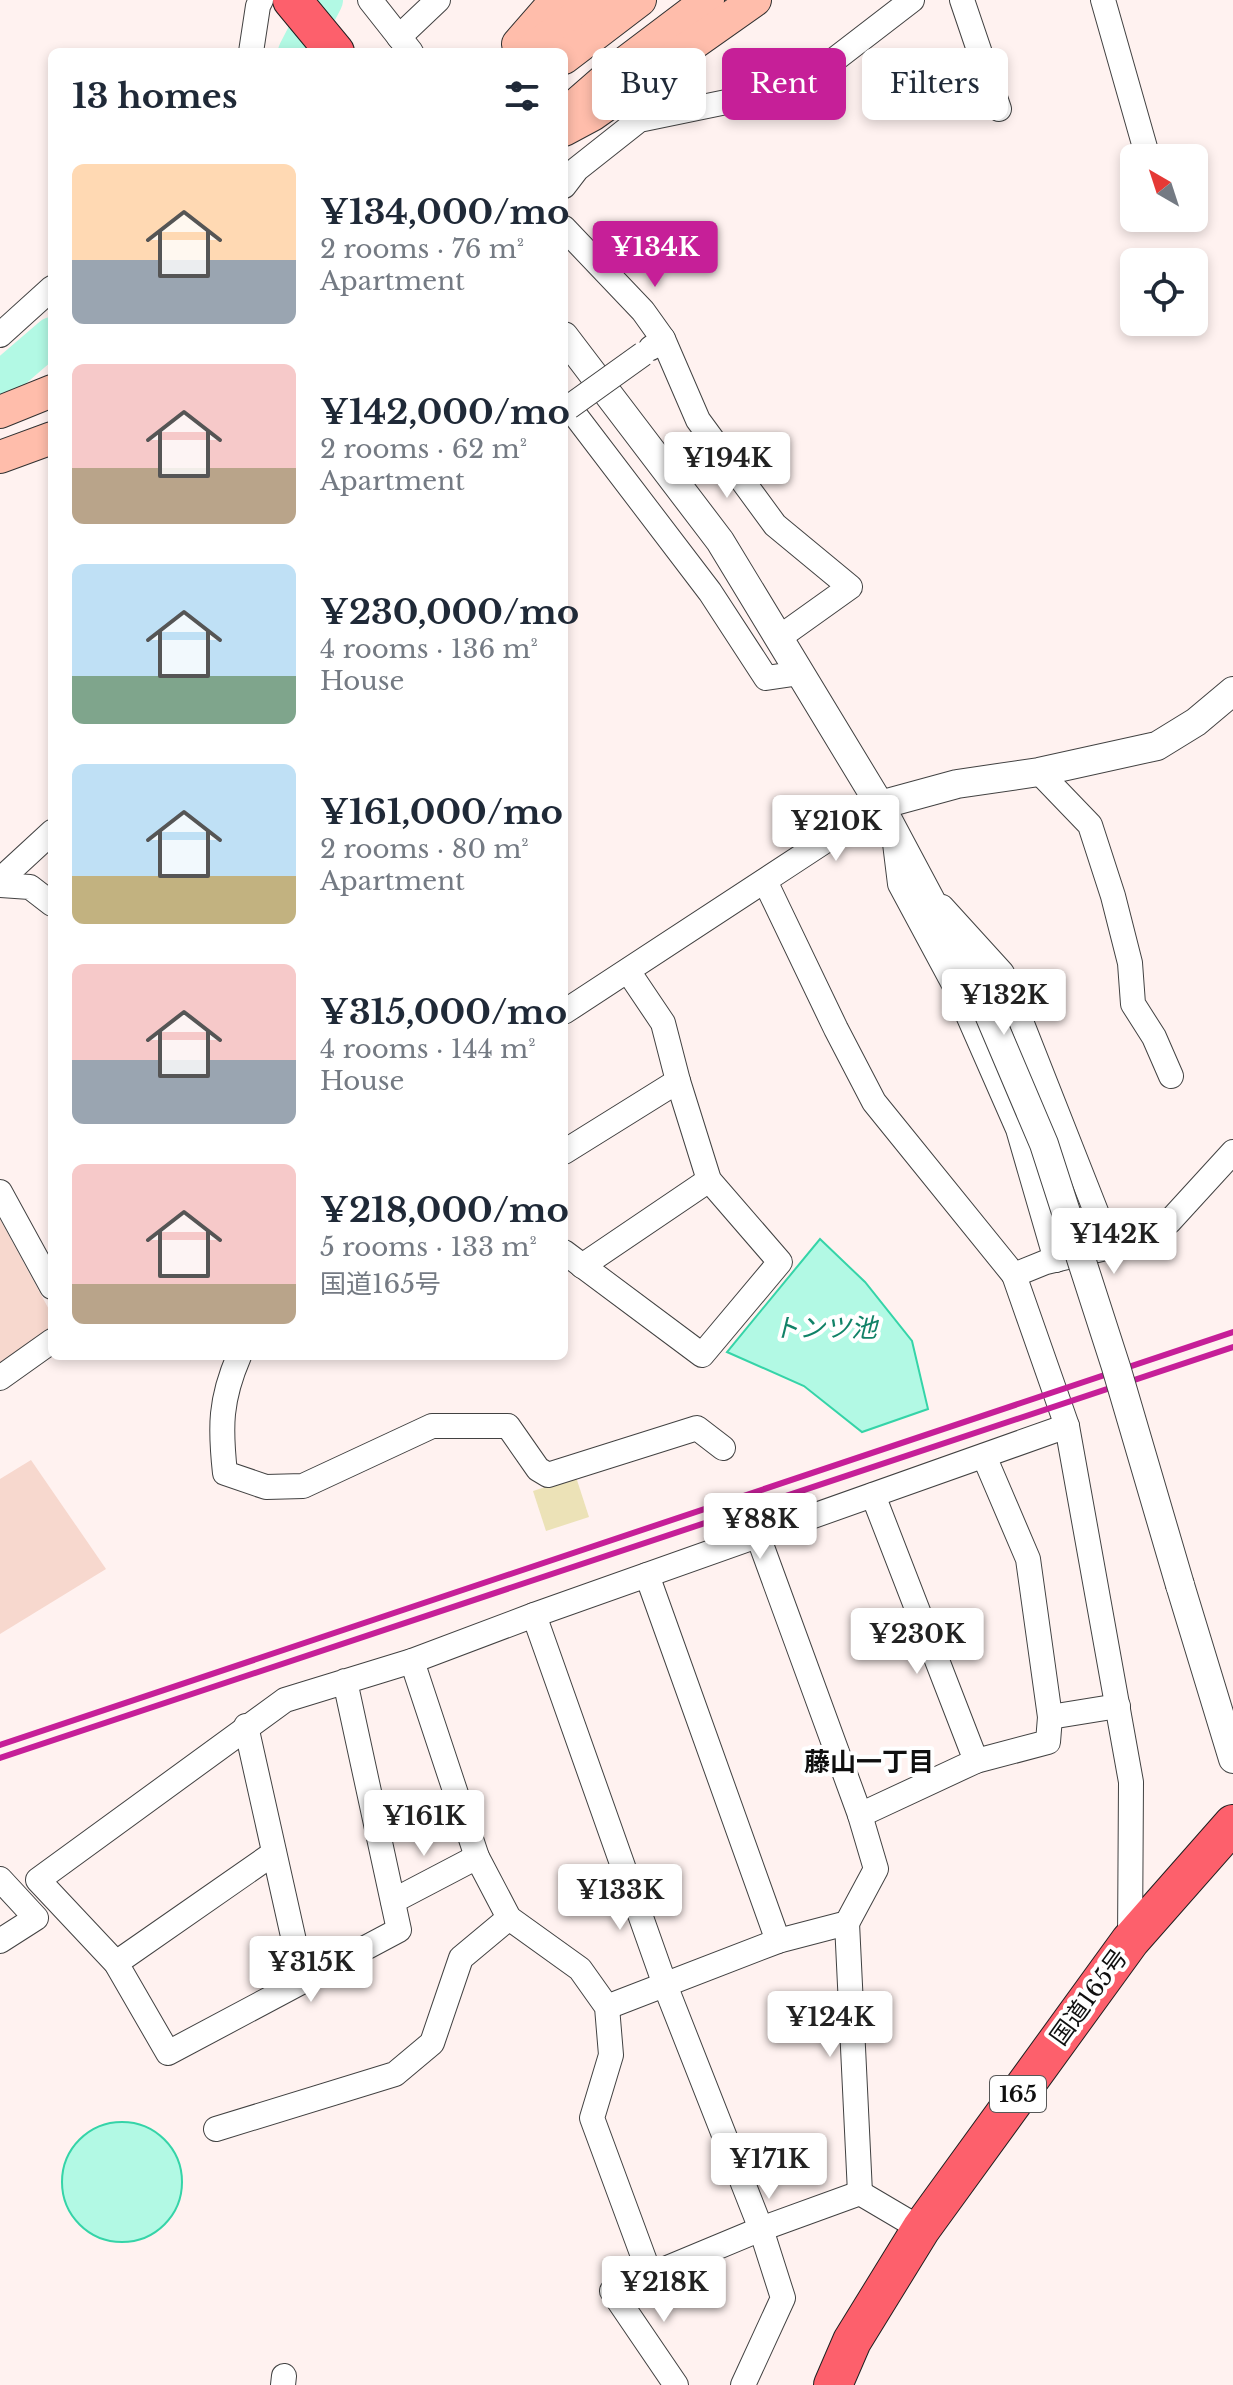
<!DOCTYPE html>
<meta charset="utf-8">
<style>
body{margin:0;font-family:"Libre Baskerville","Noto Sans JP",serif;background:#f6f6f7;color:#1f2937;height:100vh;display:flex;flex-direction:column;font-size:30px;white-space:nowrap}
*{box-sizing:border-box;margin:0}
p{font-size:26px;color:#747a83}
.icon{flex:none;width:44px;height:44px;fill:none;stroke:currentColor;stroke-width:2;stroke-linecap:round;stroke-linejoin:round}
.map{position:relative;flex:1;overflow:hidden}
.panel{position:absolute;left:48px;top:48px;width:520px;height:1312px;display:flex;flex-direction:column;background:#fff;border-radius:12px;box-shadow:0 4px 12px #0003}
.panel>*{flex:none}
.top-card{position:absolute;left:592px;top:48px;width:520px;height:72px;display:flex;gap:16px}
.needle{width:52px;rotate:321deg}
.buttons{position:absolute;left:1120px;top:144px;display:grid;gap:16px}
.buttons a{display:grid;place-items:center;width:88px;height:88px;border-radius:12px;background:#fff;box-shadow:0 4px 12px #0003;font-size:40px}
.price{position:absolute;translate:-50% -68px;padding:0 18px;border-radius:8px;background:#fff;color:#222;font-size:26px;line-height:52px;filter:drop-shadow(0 2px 4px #0008)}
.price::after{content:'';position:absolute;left:50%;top:48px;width:24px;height:18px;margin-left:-12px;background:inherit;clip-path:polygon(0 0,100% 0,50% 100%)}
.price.selected{background:#c61f98;color:#fff}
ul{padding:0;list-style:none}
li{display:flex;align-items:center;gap:24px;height:200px;padding:0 24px}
li span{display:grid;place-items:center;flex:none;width:224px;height:160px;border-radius:12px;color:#555}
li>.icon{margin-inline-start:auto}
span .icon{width:96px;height:96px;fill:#fffc;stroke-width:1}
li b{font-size:34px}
h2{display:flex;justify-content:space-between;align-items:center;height:96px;padding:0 24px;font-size:34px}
.pill{padding:0 28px;border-radius:12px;background:#fff;box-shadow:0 4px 12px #0003;font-size:28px;line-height:72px}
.pill.selected{background:#c61f98;color:#fff}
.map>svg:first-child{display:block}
</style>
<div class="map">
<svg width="1233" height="2385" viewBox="0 0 1233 2385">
<rect width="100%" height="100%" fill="#fff2f0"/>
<g fill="#f7d8ce">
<polygon points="0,1219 52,1315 50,1332 0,1365"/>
<polygon points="31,1460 106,1569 0,1634 0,1479"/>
</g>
<polygon fill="#ece2b7" points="576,1477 589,1517 546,1531 533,1491"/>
<g fill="#b2f9e4" stroke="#35d4a8" stroke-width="2">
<polygon points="820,1239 865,1282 912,1341 928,1409 862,1432 804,1386 727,1352"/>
<circle cx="122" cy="2182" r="60"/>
</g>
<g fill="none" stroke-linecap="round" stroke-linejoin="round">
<g stroke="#b2f9e4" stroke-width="38">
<polyline points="297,52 324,0"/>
<polyline points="0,381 52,336"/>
</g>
<defs>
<g id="minor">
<polyline points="370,0 411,52"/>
<polyline points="962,0 999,109"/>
<polyline points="1103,0 1148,158"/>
<polyline points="399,37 438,0"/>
<polyline points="251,52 258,6 261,0"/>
<polyline points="564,186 577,169 639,120 799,87 912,0"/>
<polyline points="564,228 643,311 663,339 651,348"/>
<polyline points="0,335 52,288"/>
<polyline points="663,339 698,420 775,525 850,587 780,637"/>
<polyline points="564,411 569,407 710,592 766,678 800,673"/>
<polyline points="1039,772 1090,825 1113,896 1130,963 1133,1004 1154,1037 1171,1076"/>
<polyline points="894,835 900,884 957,990 1018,1129 1056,1260"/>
<polyline points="0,880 52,832"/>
<polyline points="765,881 836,1029 874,1102 1014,1275 1046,1262 1110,1247 1169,1222 1233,1152"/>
<polyline points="0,885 30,887 52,904"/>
<polyline points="942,907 1002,973 1110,1247"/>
<polyline points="564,1012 880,805"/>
<polyline points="564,1152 678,1081"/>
<polyline points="0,1192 52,1287"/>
<polyline points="564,1252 702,1355 780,1262 709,1180 678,1081 663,1023 628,971"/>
<polyline points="582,1266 709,1180"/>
<polyline points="1014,1275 1067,1426"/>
<path d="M239,1356c-19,44 -19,71 -14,117l41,14 37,-1 129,-60h76l30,43 10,6 149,-47 26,20"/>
<polyline points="0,1378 52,1341"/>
<polyline points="647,1575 778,1941"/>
<polyline points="534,1615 665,1985 761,2229 783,2298 743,2385"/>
<polyline points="412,1661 477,1857 509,1918 580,1969 607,2007 611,2055 592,2118 650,2275"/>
<polyline points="345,1681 399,1930 168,2053 116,1963 38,1880 285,1700 412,1661 534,1615 1067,1426 1131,1782 1130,1941"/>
<polyline points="1050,1717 1118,1706"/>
<polyline points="246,1726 303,1981"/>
<polyline points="976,1761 1048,1742 1050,1717 1028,1559 984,1456"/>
<polyline points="860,1815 976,1761 873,1495"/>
<polyline points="0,1879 36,1918 0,1941"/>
<polyline points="393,1901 477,1857"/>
<polyline points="847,1923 860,2193"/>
<polyline points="116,1963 274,1853"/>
<polyline points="607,2007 778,1941 847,1923 876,1869 860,1815 758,1536"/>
<polyline points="216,2129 395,2074 432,2043 461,1958 509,1918"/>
<polyline points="283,2385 284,2376"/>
<polyline points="676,2385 612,2291 761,2229 860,2193 921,2229"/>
</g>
<g id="tertiary">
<polyline points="564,336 720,541 880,805 979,991"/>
<polyline points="880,805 957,784 1039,772 1157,746 1196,722 1233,691"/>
<polyline points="1180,1585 1233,1759"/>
</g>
<g id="secondary">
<polyline points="518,44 551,6 559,0"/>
<polyline points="528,52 599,0"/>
<polyline points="564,58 640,0"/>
<polyline points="579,102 618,68 708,0"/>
<polyline points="564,130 592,115 755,0"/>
<polyline points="0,412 52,391"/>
<polyline points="0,457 52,438"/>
</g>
<g id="trunk">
<polyline points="292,0 335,52"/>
<polyline points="833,2385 852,2341 921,2229 1130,1941 1233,1824"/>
</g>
</defs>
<use href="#minor" stroke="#424242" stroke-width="26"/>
<use href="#tertiary" stroke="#424242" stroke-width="30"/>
<use href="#secondary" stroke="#313131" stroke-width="34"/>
<use href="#trunk" stroke="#202020" stroke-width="40"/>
<use href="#minor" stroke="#fff" stroke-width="24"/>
<use href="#tertiary" stroke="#fff" stroke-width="28"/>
<use href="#secondary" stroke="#ffbdab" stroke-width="32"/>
<use href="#trunk" stroke="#fd606c" stroke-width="38"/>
<g stroke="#c61f98" stroke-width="6">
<polyline points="0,1745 1233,1332"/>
<polyline points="0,1758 1233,1347"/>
</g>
<defs>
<polyline id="minor-bridge" points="569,407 643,354"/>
<polyline id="tertiary-bridge" points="979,991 1044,1144 1116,1367 1180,1585"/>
</defs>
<use href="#minor-bridge" stroke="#424242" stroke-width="26" stroke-linecap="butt"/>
<use href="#tertiary-bridge" stroke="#424242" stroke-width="30" stroke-linecap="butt"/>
<use href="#minor-bridge" stroke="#fff" stroke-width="24"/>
<use href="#tertiary-bridge" stroke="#fff" stroke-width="28"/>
</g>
<g text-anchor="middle" stroke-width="8" stroke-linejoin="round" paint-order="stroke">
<rect fill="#fff" stroke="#575757" stroke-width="2" x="990" y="2076" width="56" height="36" rx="6"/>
<g font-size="22" font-weight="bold" fill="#0f0f0f">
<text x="1018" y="2102">165</text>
</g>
<g font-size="24" fill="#0f0f0f" stroke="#fff">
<text transform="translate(1089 1997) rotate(-54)" y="8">国道165号</text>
</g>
<g font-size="26" font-style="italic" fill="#118267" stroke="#fff">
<text x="825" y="1337">トンツ池</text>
</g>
<g font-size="26" font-weight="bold" fill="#0f0f0f" stroke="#fff">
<text x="869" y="1771">藤山一丁目</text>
</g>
</g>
</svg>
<div class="buttons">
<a><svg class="needle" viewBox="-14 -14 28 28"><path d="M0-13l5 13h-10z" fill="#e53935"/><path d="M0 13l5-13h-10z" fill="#747a83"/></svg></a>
<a><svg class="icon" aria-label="locate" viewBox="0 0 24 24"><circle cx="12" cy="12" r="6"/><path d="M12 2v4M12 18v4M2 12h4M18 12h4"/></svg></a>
</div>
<b class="price selected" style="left:655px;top:289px">¥134K</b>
<b class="price" style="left:727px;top:500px">¥194K</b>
<b class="price" style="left:836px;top:863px">¥210K</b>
<b class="price" style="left:1004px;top:1037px">¥132K</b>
<b class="price" style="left:1114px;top:1276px">¥142K</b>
<b class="price" style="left:760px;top:1561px">¥88K</b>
<b class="price" style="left:917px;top:1676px">¥230K</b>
<b class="price" style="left:424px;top:1858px">¥161K</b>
<b class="price" style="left:620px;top:1932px">¥133K</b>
<b class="price" style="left:311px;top:2004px">¥315K</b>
<b class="price" style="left:830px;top:2059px">¥124K</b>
<b class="price" style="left:769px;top:2201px">¥171K</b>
<b class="price" style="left:664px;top:2324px">¥218K</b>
<div class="top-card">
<a class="pill">Buy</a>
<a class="pill selected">Rent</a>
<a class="pill">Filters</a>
</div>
<section class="panel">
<h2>13 homes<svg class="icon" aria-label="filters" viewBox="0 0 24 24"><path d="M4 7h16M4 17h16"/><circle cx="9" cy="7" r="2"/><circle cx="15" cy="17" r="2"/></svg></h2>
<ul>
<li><span style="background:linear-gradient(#ffd9b3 60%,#9aa5b1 0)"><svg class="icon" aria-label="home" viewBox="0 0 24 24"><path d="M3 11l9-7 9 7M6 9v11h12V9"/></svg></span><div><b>¥134,000/mo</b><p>2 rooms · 76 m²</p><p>Apartment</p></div></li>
<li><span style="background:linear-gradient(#f6c9c9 65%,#b9a48a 0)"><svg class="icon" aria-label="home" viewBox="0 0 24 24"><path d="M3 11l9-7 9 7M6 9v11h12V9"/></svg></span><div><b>¥142,000/mo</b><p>2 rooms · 62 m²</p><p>Apartment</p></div></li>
<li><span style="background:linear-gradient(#bfe0f5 70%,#7fa58c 0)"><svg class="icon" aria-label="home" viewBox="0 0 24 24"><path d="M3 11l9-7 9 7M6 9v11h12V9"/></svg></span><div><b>¥230,000/mo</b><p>4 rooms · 136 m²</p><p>House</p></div></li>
<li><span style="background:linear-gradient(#bfe0f5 70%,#c2b280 0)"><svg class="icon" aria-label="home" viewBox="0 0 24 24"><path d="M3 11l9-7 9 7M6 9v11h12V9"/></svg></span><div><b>¥161,000/mo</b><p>2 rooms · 80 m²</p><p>Apartment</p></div></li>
<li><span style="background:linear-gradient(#f6c9c9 60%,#9aa5b1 0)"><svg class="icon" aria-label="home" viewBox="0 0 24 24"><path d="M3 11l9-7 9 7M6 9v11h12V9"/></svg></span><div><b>¥315,000/mo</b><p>4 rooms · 144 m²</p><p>House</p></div></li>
<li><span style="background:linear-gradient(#f6c9c9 75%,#b9a48a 0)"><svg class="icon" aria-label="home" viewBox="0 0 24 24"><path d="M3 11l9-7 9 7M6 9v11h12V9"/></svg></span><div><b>¥218,000/mo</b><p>5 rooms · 133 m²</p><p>国道165号</p></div></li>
</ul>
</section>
</div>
